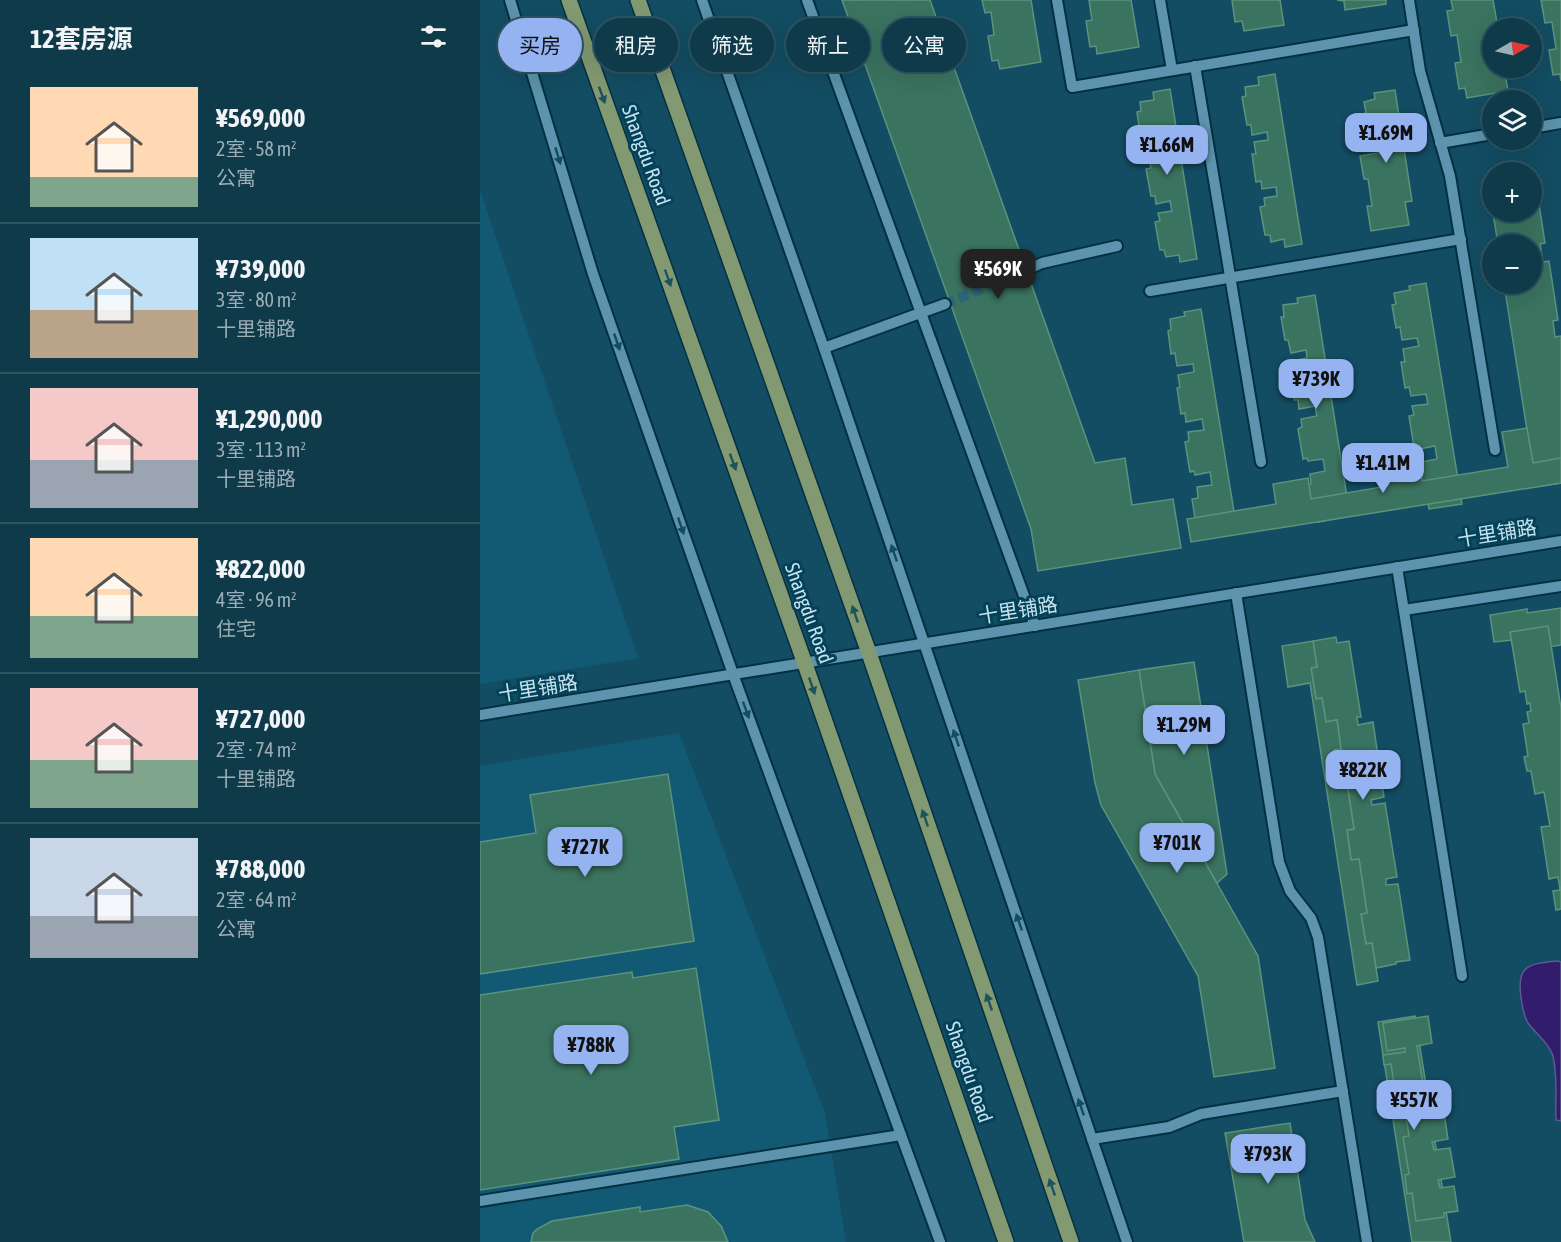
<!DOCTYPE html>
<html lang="zh">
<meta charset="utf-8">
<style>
body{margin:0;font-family:"Asap Condensed","Noto Sans SC",sans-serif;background:#1c4554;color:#f1f3f6;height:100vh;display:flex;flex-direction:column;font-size:22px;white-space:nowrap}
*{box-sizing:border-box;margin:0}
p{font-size:20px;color:#9badb5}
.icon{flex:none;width:33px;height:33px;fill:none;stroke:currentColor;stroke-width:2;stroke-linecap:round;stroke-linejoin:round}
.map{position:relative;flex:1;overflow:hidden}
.details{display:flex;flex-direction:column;background:#0e3a4a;width:480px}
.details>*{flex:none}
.hud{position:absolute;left:18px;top:18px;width:570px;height:54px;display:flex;gap:12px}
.needle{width:39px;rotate:81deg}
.controls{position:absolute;left:1002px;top:18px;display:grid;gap:12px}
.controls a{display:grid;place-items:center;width:60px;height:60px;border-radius:50%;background:#0e3a4a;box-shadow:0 6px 24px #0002,0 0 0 2px #2e5462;font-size:30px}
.price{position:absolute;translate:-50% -51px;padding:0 14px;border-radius:12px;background:#95b2f1;color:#111;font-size:20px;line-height:39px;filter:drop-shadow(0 2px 3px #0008)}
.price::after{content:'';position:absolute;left:50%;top:36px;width:18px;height:14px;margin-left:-9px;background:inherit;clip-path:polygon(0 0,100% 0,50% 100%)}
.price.selected{background:#222;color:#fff}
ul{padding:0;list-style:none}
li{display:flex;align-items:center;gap:18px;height:150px;padding:0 30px}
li+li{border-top:2px solid #2e5462}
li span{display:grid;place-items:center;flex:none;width:168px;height:120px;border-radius:0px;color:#555}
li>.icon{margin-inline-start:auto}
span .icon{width:72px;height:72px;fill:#fffc;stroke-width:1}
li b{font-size:26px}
h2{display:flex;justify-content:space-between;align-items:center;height:72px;padding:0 30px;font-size:26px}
.tag{padding:0 21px;border-radius:27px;background:#0e3a4a;box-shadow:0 6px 24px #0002,0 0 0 2px #2e5462;font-size:21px;line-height:54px}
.tag.selected{background:#95b2f1;color:#111}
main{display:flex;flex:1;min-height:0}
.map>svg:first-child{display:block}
</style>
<main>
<section class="details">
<h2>12套房源<svg class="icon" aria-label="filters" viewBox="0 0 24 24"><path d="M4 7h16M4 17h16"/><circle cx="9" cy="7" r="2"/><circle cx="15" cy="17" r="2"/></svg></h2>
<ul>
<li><span style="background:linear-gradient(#ffd9b3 75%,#7fa58c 0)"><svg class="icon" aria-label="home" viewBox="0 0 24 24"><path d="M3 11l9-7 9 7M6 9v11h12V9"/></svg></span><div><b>¥569,000</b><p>2室 · 58 m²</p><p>公寓</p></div></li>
<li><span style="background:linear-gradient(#bfe0f5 60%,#b9a48a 0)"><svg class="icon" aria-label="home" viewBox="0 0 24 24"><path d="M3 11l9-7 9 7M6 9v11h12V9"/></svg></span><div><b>¥739,000</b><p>3室 · 80 m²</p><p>十里铺路</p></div></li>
<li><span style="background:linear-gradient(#f6c9c9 60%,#9aa5b1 0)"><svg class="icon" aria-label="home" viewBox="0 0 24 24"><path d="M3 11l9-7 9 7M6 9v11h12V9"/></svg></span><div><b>¥1,290,000</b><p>3室 · 113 m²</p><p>十里铺路</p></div></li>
<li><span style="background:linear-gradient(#ffd9b3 65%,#7fa58c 0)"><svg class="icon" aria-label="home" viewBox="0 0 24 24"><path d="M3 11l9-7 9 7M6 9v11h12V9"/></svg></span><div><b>¥822,000</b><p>4室 · 96 m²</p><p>住宅</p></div></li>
<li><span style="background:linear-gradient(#f6c9c9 60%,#7fa58c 0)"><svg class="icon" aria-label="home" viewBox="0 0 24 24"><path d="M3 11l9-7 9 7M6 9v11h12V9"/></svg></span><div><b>¥727,000</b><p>2室 · 74 m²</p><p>十里铺路</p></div></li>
<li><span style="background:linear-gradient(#c9d6e8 65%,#9aa5b1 0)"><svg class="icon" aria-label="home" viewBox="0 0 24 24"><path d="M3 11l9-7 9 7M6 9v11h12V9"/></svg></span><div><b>¥788,000</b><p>2室 · 64 m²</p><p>公寓</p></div></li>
</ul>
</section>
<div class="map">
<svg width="1081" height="1242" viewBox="0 0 1081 1242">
<rect width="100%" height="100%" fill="#134d63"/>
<g fill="#125973">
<polygon points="0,190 158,658 0,684"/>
<polygon points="199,733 345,1113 366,1242 0,1242 0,766"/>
</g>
<path fill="#311d6b" stroke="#5e5893" stroke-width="1.5" d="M1078,961l3,1v159l-5,-1c-1,-22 2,-42 -3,-64 -4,-13 -17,-22 -25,-33 -4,-7 -6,-18 -7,-26 -5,-33 9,-33 37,-36z"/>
<g fill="#3a735f" stroke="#5b937f" stroke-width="1.5">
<polygon points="362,0 450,0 615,463 645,458 652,505 693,499 701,548 558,571 551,529"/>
<polygon points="502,0 551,0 561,62 520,69 518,60 512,61 508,36 514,35 511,12 505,13"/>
<polygon points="609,0 651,0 659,47 617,54 616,46 610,47 606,21 612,20"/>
<polygon points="752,0 800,0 804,25 764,31 762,21 755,22"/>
<polygon points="857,0 906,0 906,4 865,10 864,1"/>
<polygon points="971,0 1013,0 1018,28 1012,28 1012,68 1024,68 1028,91 987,98 985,88 979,89 975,63 981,62 977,35 971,36 967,11 973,10"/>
<polygon points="1061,0 1081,0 1081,81 1080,74 1073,75 1069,50 1076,49 1072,22 1065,23"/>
<polygon points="795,74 822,244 805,247 804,239 791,242 790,235 785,235 780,207 785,206 784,198 797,196 796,187 782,189 781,181 776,182 772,154 776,154 774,142 788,140 787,132 772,135 771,125 767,125 762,97 766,96 765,87 779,85 778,77"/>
<polygon points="690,89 717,259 700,262 699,255 686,257 684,250 680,250 675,222 680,221 678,213 692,211 690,201 676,204 675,196 671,196 666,169 671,168 669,157 683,155 681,147 667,149 666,139 661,140 657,112 661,111 660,102 674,100 673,92"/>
<polygon points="915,90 932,201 925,202 929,225 891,231 887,206 892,206 888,179 884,179 880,156 904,152 903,147 892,149 890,141 886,141 882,114 886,113 884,102 895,99 894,93"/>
<polygon points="1012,175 1012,212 1052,212 1052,185 1056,185 1065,243 1060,244 1063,262 1069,261 1078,320 1073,321 1075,337 1081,336 1081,483 1056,487 1024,284 1052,284 1052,244 1018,244 1007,176"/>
<polygon points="946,283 982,504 949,509 947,498 941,499 937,473 943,472 941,462 957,459 955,446 939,449 939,446 934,447 929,416 934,415 932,406 948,404 946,394 931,396 929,387 925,388 921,362 925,362 923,349 939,346 937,338 922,340 920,327 916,328 912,305 916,304 914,293 930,290 929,286"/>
<polygon points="835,295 870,516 838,522 836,510 829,511 825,485 831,484 830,474 845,471 843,459 828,461 827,458 823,459 818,429 822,427 821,419 837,416 835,406 819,409 818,400 814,400 810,375 814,374 812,361 827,358 826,350 811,353 808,340 805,340 801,317 804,317 803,305 818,303 817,298"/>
<polygon points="721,309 757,530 724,535 722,524 716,525 712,499 718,498 717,487 732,485 730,472 715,475 714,471 710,472 705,442 709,441 708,432 724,430 722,419 706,422 705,413 701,414 697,388 700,387 698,375 714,372 713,364 697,366 695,353 691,354 688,331 691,330 690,319 705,316 704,312"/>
<polygon points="1047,428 1053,463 1081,458 1081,483 711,542 707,519 796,504 793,484 828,478 831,499 908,486 905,465 938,459 942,481 1028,467 1022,432"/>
<polygon points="1081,608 1081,645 1034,652 1032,640 1014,642 1010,615 1047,609 1047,613"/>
<polygon points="1068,626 1081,708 1081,909 1076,910 1073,891 1080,890 1078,877 1069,879 1061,827 1070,826 1064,792 1055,794 1051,771 1047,771 1044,757 1048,756 1043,724 1049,723 1047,712 1051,711 1050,703 1047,704 1045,691 1040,692 1030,632"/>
<polygon points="856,637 857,643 869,641 881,717 877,717 878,725 893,722 904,797 891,800 892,805 905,803 917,877 906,879 906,885 918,884 930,960 916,962 916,964 896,968 892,943 886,944 881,914 887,913 879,859 871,860 867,830 874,829 866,777 859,778 854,750 861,749 857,720 846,722 842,698 836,699 831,668 837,667 833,641"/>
<polygon points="833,641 837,667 831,668 836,699 842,698 846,722 857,720 861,749 854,750 859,778 866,777 874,829 867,830 871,860 879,859 887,913 881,914 886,944 892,943 898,981 877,985 830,683 808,687 802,646"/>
<polygon points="714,662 747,874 737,883 675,774 659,670"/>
<polygon points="659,670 675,774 778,956 795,1068 734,1077 718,976 621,805 615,783 598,680"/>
<polygon points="188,774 214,941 0,974 0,842 56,833 50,795"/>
<polygon points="216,968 239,1120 194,1127 199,1159 0,1190 0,995 152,972 153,978"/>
<polygon points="935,1016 971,1242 932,1242 898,1022"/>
<polygon points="948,1016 952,1043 937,1046 944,1090 960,1087 968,1139 952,1142 954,1150 970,1148 975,1177 958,1180 960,1188 974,1186 978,1211 964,1213 964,1217 936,1221 932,1193 927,1194 925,1175 929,1174 923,1137 929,1136 924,1104 917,1105 911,1064 904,1065 903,1055 925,1052 925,1048 907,1051 903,1023"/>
<polygon points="810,1123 825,1220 835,1242 764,1242 745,1133"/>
<polygon points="207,1205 228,1212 241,1226 248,1242 51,1242 53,1233 57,1229 72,1221 160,1207 160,1212"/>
</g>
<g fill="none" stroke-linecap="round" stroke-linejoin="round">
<polyline stroke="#2e6378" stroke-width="10" stroke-dasharray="10 5" stroke-linecap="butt" points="465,304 551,268"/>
<defs>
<g id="minor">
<polyline points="30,0 113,274 253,674 460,1242"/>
<polyline points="222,0 344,348 647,1242"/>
<polyline points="327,0 555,626"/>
<polyline points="577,0 592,87 934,30"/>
<polyline points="680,0 692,70"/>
<polyline points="929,0 940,71 970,176 1015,450"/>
<polyline points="715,66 781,462"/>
<polyline points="1052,128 1081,123"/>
<polyline points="960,143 1012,134"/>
<polyline points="551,268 562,263 637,246"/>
<polyline points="670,291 981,239"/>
<polyline points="344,348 465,304"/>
<polyline points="917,567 982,976"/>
<polyline points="756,593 799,862 810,891 831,918 838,937 887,1242"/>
<polyline points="924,610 1081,586"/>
<polyline points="0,715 1081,541"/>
<polyline points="612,1139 689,1127 721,1114 863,1091"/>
<polyline points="0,1201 421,1135"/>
</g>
<g id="major">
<polyline points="89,0 325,664 526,1242"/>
<polyline points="158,0 389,653 591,1242"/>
</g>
</defs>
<use href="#minor" stroke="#043142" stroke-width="14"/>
<use href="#major" stroke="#043142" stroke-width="18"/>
<use href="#minor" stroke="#5d93ac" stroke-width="10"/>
<use href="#major" stroke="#839971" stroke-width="15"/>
</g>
<defs><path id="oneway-solid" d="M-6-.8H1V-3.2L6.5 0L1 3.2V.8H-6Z" transform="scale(1.5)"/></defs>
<g fill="#1d535d">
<use href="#oneway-solid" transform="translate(122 95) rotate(70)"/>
<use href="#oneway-solid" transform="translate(188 278) rotate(70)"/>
<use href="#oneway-solid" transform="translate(253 462) rotate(70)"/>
<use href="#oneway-solid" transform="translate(375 614) rotate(-109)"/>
<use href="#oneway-solid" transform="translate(332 686) rotate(71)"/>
<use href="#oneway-solid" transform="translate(445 818) rotate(-109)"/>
<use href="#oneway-solid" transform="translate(509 1002) rotate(-109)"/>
<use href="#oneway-solid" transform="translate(572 1187) rotate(-109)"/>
</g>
<g fill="#104e65">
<use href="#oneway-solid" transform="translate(78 156) rotate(73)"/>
<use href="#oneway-solid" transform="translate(137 342) rotate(71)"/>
<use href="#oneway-solid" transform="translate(201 526) rotate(71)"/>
<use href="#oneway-solid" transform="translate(414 553) rotate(-109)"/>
<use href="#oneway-solid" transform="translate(266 710) rotate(70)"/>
<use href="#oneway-solid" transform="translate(476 738) rotate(-109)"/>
<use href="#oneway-solid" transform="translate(539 922) rotate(-109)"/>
<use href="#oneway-solid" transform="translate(601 1107) rotate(-109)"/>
</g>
<g text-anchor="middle" stroke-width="6" stroke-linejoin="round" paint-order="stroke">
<g font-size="20" fill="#c6e2ef" stroke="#034258">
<text transform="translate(166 155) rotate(70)" y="7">Shangdu Road</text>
<text transform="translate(1017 533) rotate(-9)" y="7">十里铺路</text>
<text transform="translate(538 610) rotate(-9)" y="7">十里铺路</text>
<text transform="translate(329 613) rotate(70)" y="7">Shangdu Road</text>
<text transform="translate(58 688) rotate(-9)" y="7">十里铺路</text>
<text transform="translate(489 1072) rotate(71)" y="7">Shangdu Road</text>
</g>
</g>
</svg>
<div class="controls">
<a><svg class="needle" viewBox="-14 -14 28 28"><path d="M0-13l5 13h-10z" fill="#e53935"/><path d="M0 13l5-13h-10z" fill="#9badb5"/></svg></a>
<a><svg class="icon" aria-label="layers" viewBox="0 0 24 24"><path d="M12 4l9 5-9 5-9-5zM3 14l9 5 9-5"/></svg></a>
<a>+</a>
<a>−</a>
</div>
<b class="price" style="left:906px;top:164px">¥1.69M</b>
<b class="price" style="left:687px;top:176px">¥1.66M</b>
<b class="price selected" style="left:518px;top:300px">¥569K</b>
<b class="price" style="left:836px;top:410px">¥739K</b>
<b class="price" style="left:903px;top:494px">¥1.41M</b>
<b class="price" style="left:704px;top:756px">¥1.29M</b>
<b class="price" style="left:883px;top:801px">¥822K</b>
<b class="price" style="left:697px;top:874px">¥701K</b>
<b class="price" style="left:105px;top:878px">¥727K</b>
<b class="price" style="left:111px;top:1076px">¥788K</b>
<b class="price" style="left:934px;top:1131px">¥557K</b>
<b class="price" style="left:788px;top:1185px">¥793K</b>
<div class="hud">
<a class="tag selected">买房</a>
<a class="tag">租房</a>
<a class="tag">筛选</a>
<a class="tag">新上</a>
<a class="tag">公寓</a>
</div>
</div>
</main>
